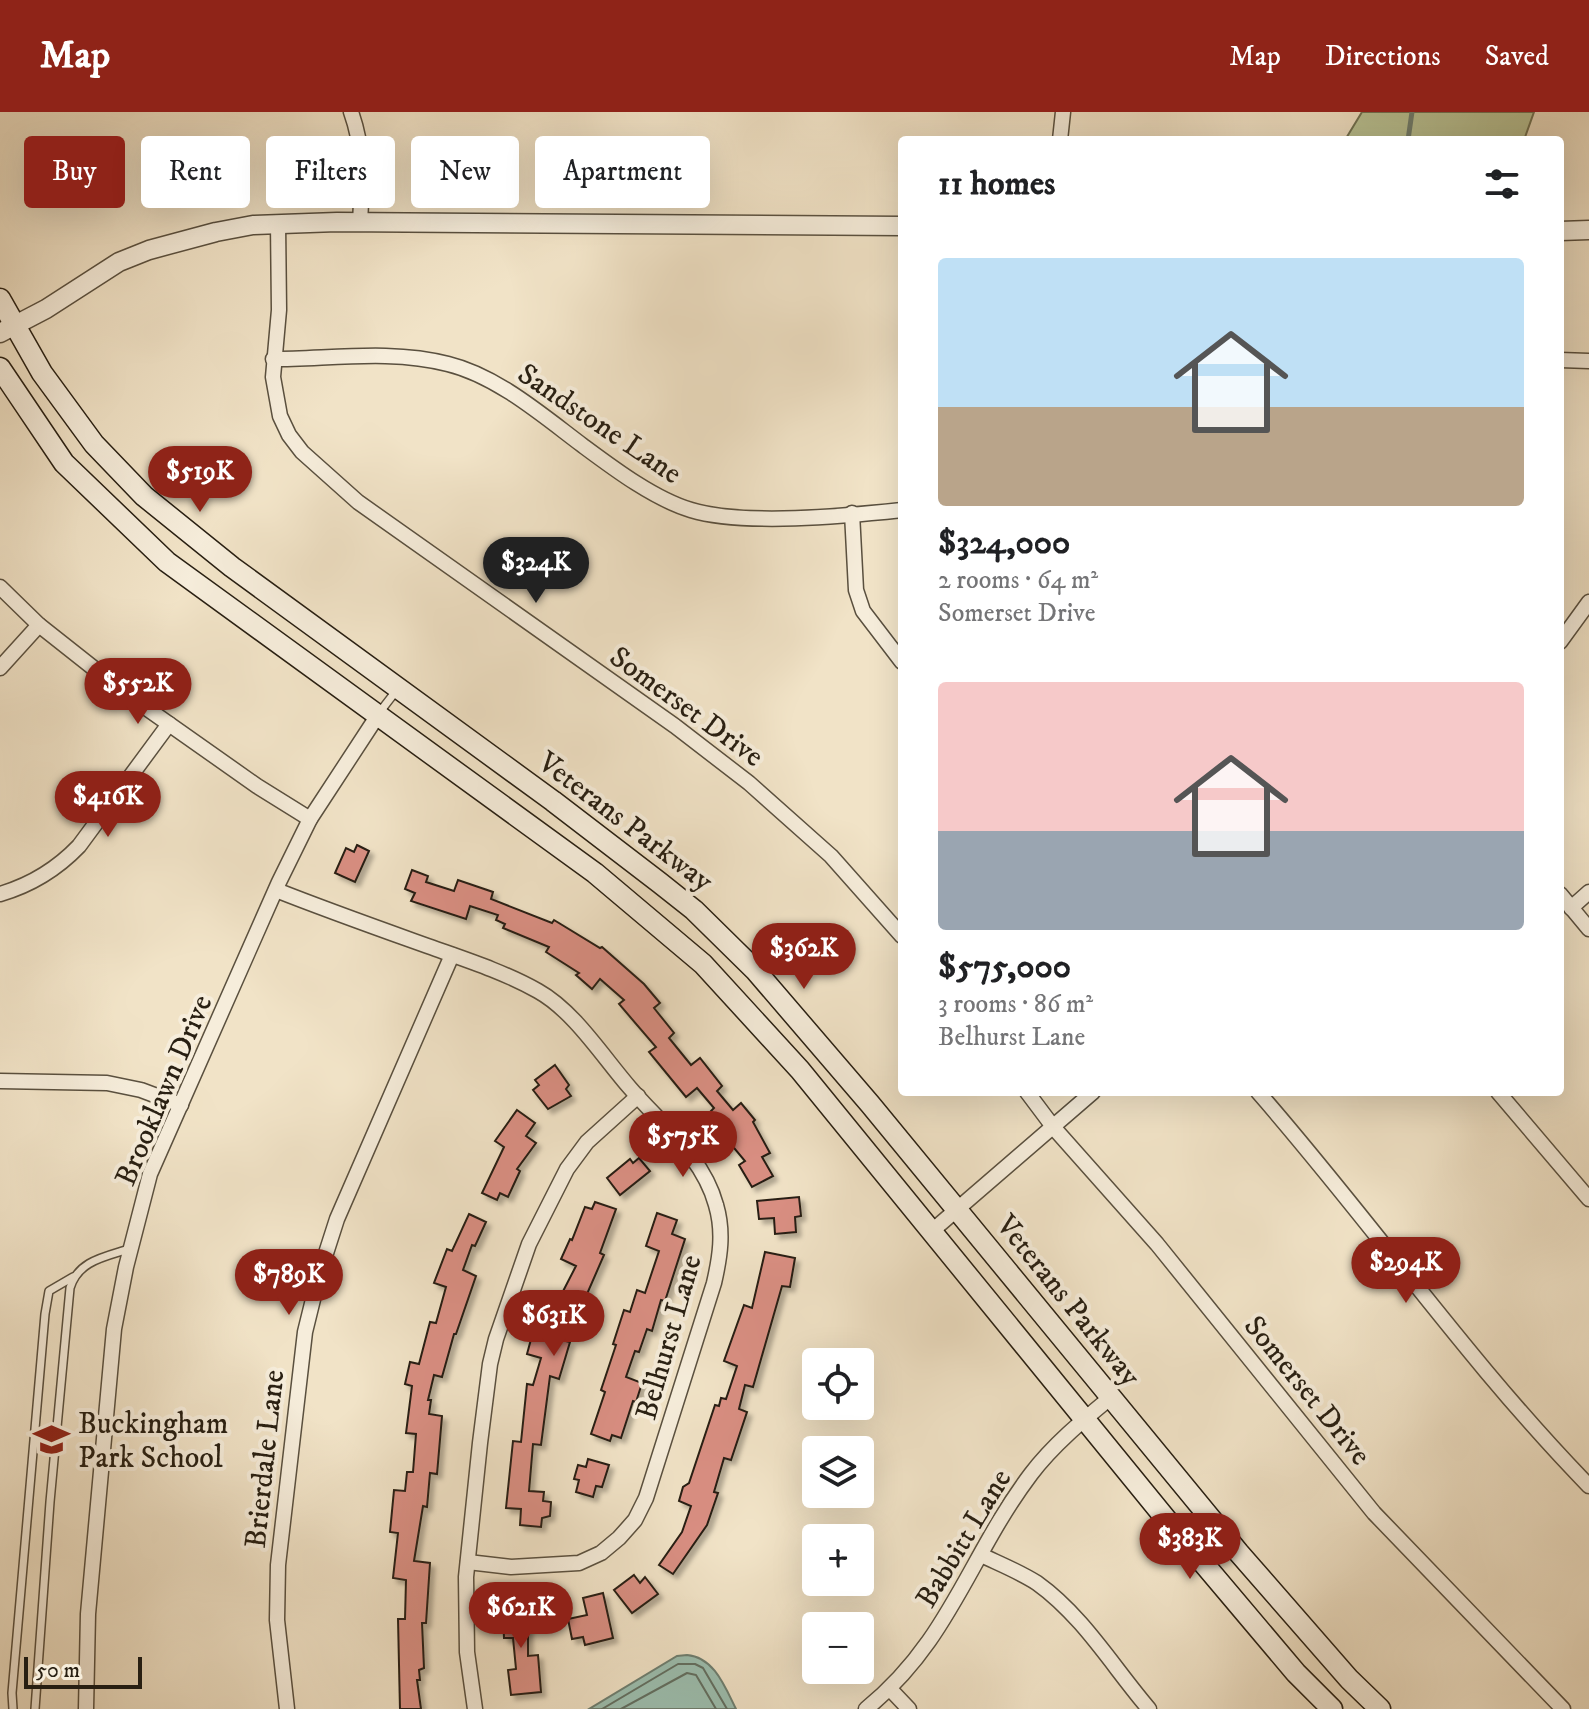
<!DOCTYPE html>
<meta charset="utf-8">
<style>
body{margin:0;font-family:"IM FELL DW Pica",serif;background:#f6f6f6;color:#202124;height:100vh;display:flex;flex-direction:column;font-size:30px;white-space:nowrap}
*{box-sizing:border-box;margin:0}
p{font-size:26px;color:#757577}
.icon{flex:none;width:44px;height:44px;fill:none;stroke:currentColor;stroke-width:2;stroke-linecap:round;stroke-linejoin:round}
.map{position:relative;flex:1;overflow:hidden}
.details{position:absolute;left:898px;top:24px;width:666px;height:960px;display:flex;flex-direction:column;background:#fff;border-radius:8px;box-shadow:0 8px 32px #0002}
.details>*{flex:none}
.guide{position:absolute;left:24px;top:24px;width:754px;height:72px;display:flex;gap:16px}
.tools{position:absolute;left:802px;top:1236px;display:grid;gap:16px}
.tools a{display:grid;place-items:center;width:72px;height:72px;border-radius:8px;background:#fff;box-shadow:0 8px 32px #0002;font-size:40px}
.scale{position:absolute;left:24px;bottom:20px;width:118px;box-sizing:border-box;padding-left:8px;border:4px solid #281f12;border-top:0;font-size:22px;line-height:28px;white-space:nowrap;color:#281f12;-webkit-text-stroke:6px #f6eddb;paint-order:stroke}
.price{position:absolute;translate:-50% -68px;padding:0 18px;border-radius:28px;background:#8f2418;color:#fff;font-size:26px;line-height:52px;filter:drop-shadow(0 2px 4px #0008)}
.price::after{content:'';position:absolute;left:50%;top:48px;width:24px;height:18px;margin-left:-12px;background:inherit;clip-path:polygon(0 0,100% 0,50% 100%)}
.price.current{background:#222;color:#fff}
ul{padding:0;list-style:none}
li{display:grid;align-content:center;gap:16px;height:424px;padding:0 40px}
li span{display:grid;place-items:center;height:248px;border-radius:8px;color:#555}
li>.icon{margin-inline-start:auto}
span .icon{width:144px;height:144px;fill:#fffc;stroke-width:1}
li b{font-size:34px}
h2{display:flex;justify-content:space-between;align-items:center;height:96px;padding:0 40px;font-size:34px}
.chip{padding:0 28px;border-radius:8px;background:#fff;box-shadow:0 8px 32px #0002;font-size:28px;line-height:72px}
.chip.current{background:#8f2418;color:#fff}
header{display:flex;align-items:center;gap:48px;box-sizing:border-box;height:112px;padding:0 40px;background:#8f2418;color:#fff}
header strong{font-size:38px}
nav{display:flex;gap:44px;margin-inline-start:auto;font-size:28px}
.map>svg:first-child{display:block}
</style>
<header>
<strong>Map</strong>
<nav><a>Map</a><a>Directions</a><a>Saved</a></nav>
</header>
<div class="map">
<svg width="1589" height="1597" viewBox="0 0 1589 1597">
<defs>
<filter id="shadow"><feDropShadow dx="4.5" dy="4.5" stdDeviation="2" flood-color="#0004"/></filter>
</defs>
<rect width="100%" height="100%" fill="#f1e3c7"/>
<filter id="stains"><feTurbulence type="fractalNoise" baseFrequency=".0025" numOctaves="4"/><feColorMatrix values="0 0 0 0 .2 0 0 0 0 .09 0 0 0 0 .02 0 0 0 .5 -.17"/></filter>
<radialGradient id="worn" r=".72"><stop offset=".6" stop-color="#630" stop-opacity="0"/><stop offset="1" stop-color="#630" stop-opacity=".3"/></radialGradient>
<polygon fill="#b9c496" stroke="#707254" stroke-width="2" points="1362,0 1534,0 1524,28 1345,28"/>
<path fill="#9cbfb0" stroke="#6e7f71" stroke-width="2" d="M687,1543c27,2 38,32 49,54h-147l88,-53z"/>
<g fill="none" stroke-linecap="round" stroke-linejoin="round">
<g stroke="#626f61" stroke-width="2">
<polyline points="602,1597 678,1552 695,1552 703,1556 727,1597"/>
<polyline points="621,1597 687,1561 696,1563 716,1597"/>
</g>
<polyline stroke="#6e7f71" stroke-width="5" points="1408,28 1412,0"/>
</g>
<g fill="#da8f83" stroke="#281f12" stroke-width="2" filter="url(#shadow)">
<polygon points="357,733 369,739 355,770 335,761 346,736 354,740"/>
<polygon points="412,758 428,764 426,770 454,779 458,768 493,780 491,787 552,811 554,808 600,836 602,835 644,872 660,891 654,896 674,921 669,926 691,953 700,946 722,974 717,979 733,998 741,991 755,1008 753,1010 770,1041 762,1045 773,1064 752,1075 739,1053 745,1049 714,1012 718,1009 710,1000 714,996 697,976 686,985 649,940 656,935 619,892 624,888 600,867 592,877 576,863 579,861 546,840 549,835 503,816 505,812 496,808 498,803 470,794 466,807 411,789 415,781 405,777"/>
<polygon points="555,953 569,973 566,977 571,984 548,997 533,978 539,973 535,968"/>
<polygon points="517,998 535,1011 526,1024 536,1031 517,1057 520,1059 508,1085 500,1081 497,1088 482,1081 504,1035 495,1029"/>
<polygon points="639,1046 650,1059 620,1083 607,1066 630,1047 633,1051"/>
<polygon points="799,1085 801,1104 795,1105 796,1120 775,1122 774,1106 759,1107 757,1089"/>
<polygon points="595,1090 616,1097 600,1141 604,1143 580,1198 569,1195 557,1227 570,1230 559,1267 550,1264 541,1333 533,1332 529,1379 544,1380 543,1389 551,1390 550,1404 542,1406 541,1415 520,1413 521,1397 506,1396 513,1329 521,1330 527,1272 533,1273 541,1246 527,1242 533,1220 538,1221 550,1187 558,1189 576,1154 561,1147 570,1127 572,1128 585,1095 592,1097"/>
<polygon points="657,1101 677,1108 672,1122 685,1127 665,1189 661,1188 652,1219 647,1217 639,1240 635,1239 626,1265 642,1271 636,1290 633,1289 621,1326 612,1323 610,1329 591,1322 605,1280 601,1278 616,1233 613,1232 624,1198 630,1200 637,1178 645,1181 659,1139 646,1134"/>
<polygon points="469,1102 486,1110 475,1134 472,1133 463,1158 476,1164 456,1222 454,1222 442,1265 434,1263 428,1288 431,1288 429,1302 442,1304 437,1362 430,1361 427,1395 423,1394 414,1449 430,1451 426,1511 422,1511 424,1556 419,1558 420,1568 417,1568 421,1597 400,1597 398,1507 405,1507 406,1468 393,1466 398,1421 390,1420 394,1378 405,1379 407,1360 413,1360 416,1322 406,1321 412,1274 405,1272 410,1250 419,1252 430,1210 436,1211 446,1175 434,1171 447,1137 452,1139"/>
<polygon points="765,1140 795,1146 790,1175 782,1174 753,1275 745,1273 739,1297 747,1300 731,1348 724,1346 714,1380 718,1381 707,1413 673,1462 659,1453 682,1420 691,1394 679,1389 683,1375 689,1371 715,1293 719,1294 721,1286 726,1287 737,1254 724,1249 744,1193 752,1196"/>
<polygon points="588,1347 609,1353 602,1375 596,1374 593,1385 576,1380 579,1368 574,1367 578,1353 586,1355"/>
<polygon points="634,1463 640,1471 645,1465 658,1482 632,1501 614,1478"/>
<polygon points="603,1481 613,1526 585,1533 583,1525 572,1527 568,1507 587,1503 583,1486"/>
<polygon points="528,1488 528,1544 538,1543 541,1580 511,1583 508,1558 516,1557 513,1526 504,1526 503,1502 508,1501 508,1489"/>
</g>
<g fill="none" stroke-linecap="round" stroke-linejoin="round">
<defs>
<g id="service">
<polyline points="379,601 396,579"/>
<polyline points="13,1597 12,1581 45,1202 49,1179 73,1165"/>
<path d="M35,1597l15,-207 20,-214c8,-27 34,-31 59,-39"/>
</g>
<g id="minor">
<path d="M351,0c14,39 11,70 9,111"/>
<polyline points="1060,28 1063,0"/>
<polyline points="278,111 279,198 273,265 280,304 289,323 302,340 358,390 675,614 749,671 831,744 902,824"/>
<path d="M273,247c56,0 119,-10 175,5 49,12 94,51 134,81 31,23 72,54 109,65 53,16 155,6 211,0"/>
<polyline points="1560,248 1589,249"/>
<polyline points="852,401 856,478 863,499 902,550"/>
<polyline points="0,475 39,513 125,581 257,674 310,707"/>
<polyline points="1560,530 1589,490"/>
<polyline points="0,556 39,513"/>
<path d="M276,778c53,21 107,40 160,59 34,12 70,24 102,42 36,20 65,66 92,97 31,36 73,69 86,117 8,27 4,52 -2,78l-68,215 -11,22 -16,18 -18,15 -22,10 -68,4 -43,-5"/>
<path d="M0,782c31,-9 56,-24 79,-48l90,-122"/>
<polyline points="1560,782 1589,817"/>
<polyline points="1571,796 1589,780"/>
<polyline points="0,969 107,971 141,978 181,993"/>
<polyline points="1027,980 1054,1016 1157,1132 1374,1401 1563,1597"/>
<path d="M1258,980c113,129 211,271 331,394"/>
<polyline points="1498,980 1589,1087"/>
<polyline points="932,1119 1093,980"/>
<path d="M981,1443c19,9 39,17 56,28 46,33 76,84 112,126"/>
<polyline points="890,1577 909,1597"/>
<polyline points="86,1597 88,1502 114,1217 126,1155 150,1062 279,770 310,707 378,603"/>
<polyline points="287,1597 277,1508 278,1453 305,1220 319,1163 337,1107 452,843"/>
<polyline points="475,1597 467,1540 466,1465 480,1331 490,1252 496,1227 529,1132 567,1057 587,1030 638,984"/>
<path d="M866,1597c84,-68 103,-153 165,-235 22,-29 51,-53 79,-76"/>
</g>
<g id="tertiary">
<polyline points="1560,119 1589,118"/>
<polyline points="0,221 46,197 119,150 149,138 216,120 253,113 337,110 902,114"/>
</g>
<g id="secondary">
<polyline points="0,187 42,261 94,332 144,384 232,455 553,689 660,771 694,798 755,858 870,992 1239,1441 1349,1567 1380,1597"/>
<polyline points="0,256 64,351 167,450 595,761 703,852 800,958 1166,1407 1296,1561 1332,1597"/>
</g>
</defs>
<use href="#service" stroke="#5a503f" stroke-width="10"/>
<use href="#minor" stroke="#5a503f" stroke-width="17"/>
<use href="#tertiary" stroke="#5a503f" stroke-width="21"/>
<use href="#secondary" stroke="#281f12" stroke-width="23"/>
<use href="#service" stroke="#f6eddb" stroke-width="7"/>
<use href="#minor" stroke="#f6eddb" stroke-width="14"/>
<use href="#tertiary" stroke="#f6eddb" stroke-width="18"/>
<use href="#secondary" stroke="#f6eddb" stroke-width="20"/>
</g>
<defs>
<symbol id="school-bare" viewBox="-9 -9 18 18"><path d="M0-5L7-2L0 1L-7-2ZM-4 1L0 2.5L4 1V4Q0 6-4 4Z" fill="#8f2418" stroke="#f6eddb" stroke-width="2.5" paint-order="stroke"/></symbol>
</defs>
<g fill-rule="evenodd">
<use href="#school-bare" x="26" y="1302" width="51" height="51"/>
</g>
<g text-anchor="middle" stroke-width="8" stroke-linejoin="round" paint-order="stroke">
<g font-size="30" fill="#281f12" stroke="#f6eddb">
<text transform="translate(600 311) rotate(34)" y="10">Sandstone Lane</text>
<text transform="translate(687 594) rotate(36)" y="10">Somerset Drive</text>
<text transform="translate(626 709) rotate(37)" y="10">Veterans Parkway</text>
<text transform="translate(163 978) rotate(-67)" y="10">Brooklawn Drive</text>
<text transform="translate(1069 1188) rotate(51)" y="10">Veterans Parkway</text>
<text transform="translate(668 1225) rotate(-74)" y="10">Belhurst Lane</text>
<text transform="translate(1308 1278) rotate(51)" y="10">Somerset Drive</text>
<text transform="translate(264 1347) rotate(-84)" y="10">Brierdale Lane</text>
<text transform="translate(963 1426) rotate(-59)" y="10">Babbitt Lane</text>
</g>
<g font-size="30" fill="#281f12" stroke="#f6eddb" text-anchor="start">
<text x="78" y="1321">Buckingham<tspan x="78" dy="34">Park School</tspan></text>
</g>
</g>
<rect width="100%" height="100%" filter="url(#stains)"/>
<rect width="100%" height="100%" fill="url(#worn)"/>
</svg>
<div class="tools">
<a><svg class="icon" aria-label="locate" viewBox="0 0 24 24"><circle cx="12" cy="12" r="6"/><path d="M12 2v4M12 18v4M2 12h4M18 12h4"/></svg></a>
<a><svg class="icon" aria-label="layers" viewBox="0 0 24 24"><path d="M12 4l9 5-9 5-9-5zM3 14l9 5 9-5"/></svg></a>
<a>+</a>
<a>−</a>
</div>
<div class="scale">50 m</div>
<b class="price" style="left:200px;top:402px">$519K</b>
<b class="price current" style="left:536px;top:493px">$324K</b>
<b class="price" style="left:138px;top:614px">$552K</b>
<b class="price" style="left:108px;top:727px">$416K</b>
<b class="price" style="left:804px;top:879px">$362K</b>
<b class="price" style="left:683px;top:1067px">$575K</b>
<b class="price" style="left:1406px;top:1193px">$294K</b>
<b class="price" style="left:289px;top:1205px">$789K</b>
<b class="price" style="left:554px;top:1246px">$631K</b>
<b class="price" style="left:1190px;top:1469px">$383K</b>
<b class="price" style="left:521px;top:1538px">$621K</b>
<div class="guide">
<a class="chip current">Buy</a>
<a class="chip">Rent</a>
<a class="chip">Filters</a>
<a class="chip">New</a>
<a class="chip">Apartment</a>
</div>
<section class="details">
<h2>11 homes<svg class="icon" aria-label="filters" viewBox="0 0 24 24"><path d="M4 7h16M4 17h16"/><circle cx="9" cy="7" r="2"/><circle cx="15" cy="17" r="2"/></svg></h2>
<ul>
<li><span style="background:linear-gradient(#bfe0f5 60%,#b9a48a 0)"><svg class="icon" aria-label="home" viewBox="0 0 24 24"><path d="M3 11l9-7 9 7M6 9v11h12V9"/></svg></span><div><b>$324,000</b><p>2 rooms · 64 m²</p><p>Somerset Drive</p></div></li>
<li><span style="background:linear-gradient(#f6c9c9 60%,#9aa5b1 0)"><svg class="icon" aria-label="home" viewBox="0 0 24 24"><path d="M3 11l9-7 9 7M6 9v11h12V9"/></svg></span><div><b>$575,000</b><p>3 rooms · 86 m²</p><p>Belhurst Lane</p></div></li>
</ul>
</section>
</div>
